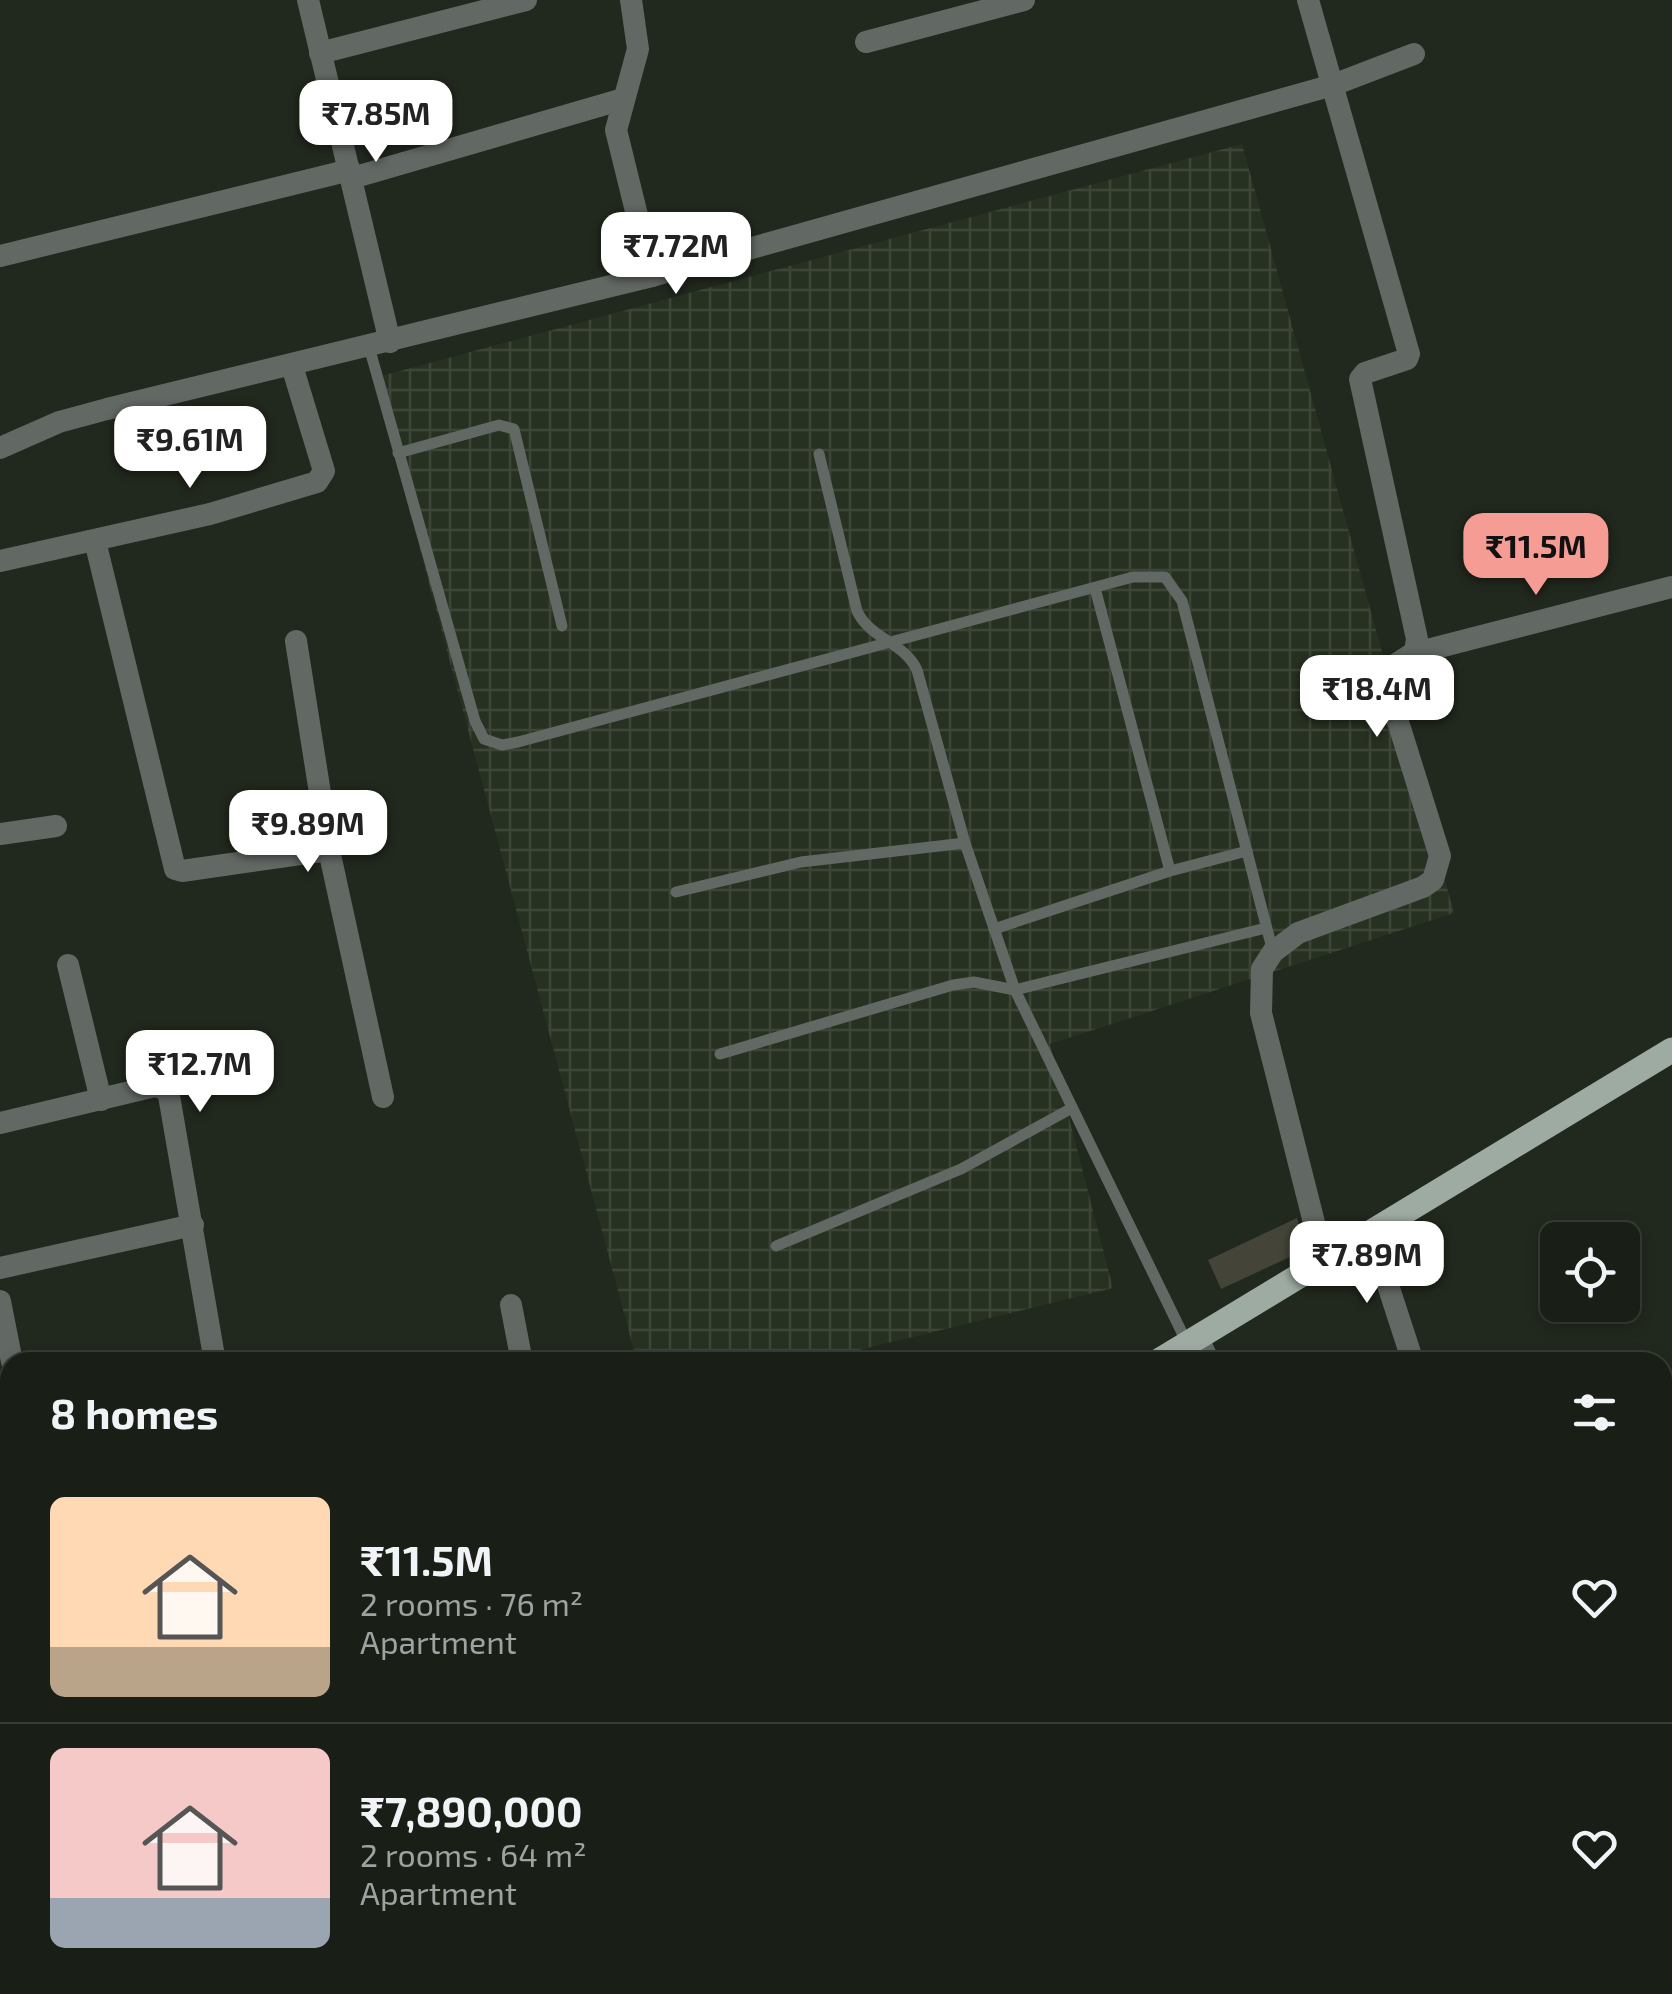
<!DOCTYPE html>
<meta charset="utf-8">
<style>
body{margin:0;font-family:"Exo 2",sans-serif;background:#262b23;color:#f1f3f6;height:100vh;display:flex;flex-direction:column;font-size:38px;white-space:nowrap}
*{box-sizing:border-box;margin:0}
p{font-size:32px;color:#9fa2a1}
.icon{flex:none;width:55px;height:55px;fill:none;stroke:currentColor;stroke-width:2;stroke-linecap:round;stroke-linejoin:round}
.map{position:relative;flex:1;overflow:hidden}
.side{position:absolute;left:0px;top:1352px;width:1672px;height:642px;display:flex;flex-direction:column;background:#191e16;border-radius:30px 30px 0 0;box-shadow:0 5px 15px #0003,0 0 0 2px #373c35}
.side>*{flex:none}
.fabs{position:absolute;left:1540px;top:1222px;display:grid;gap:20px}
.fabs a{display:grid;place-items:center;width:100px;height:100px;border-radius:15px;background:#191e16;box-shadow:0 5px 15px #0003,0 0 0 2px #373c35;font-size:50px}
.price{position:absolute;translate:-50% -85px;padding:0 22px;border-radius:20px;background:#fff;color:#222;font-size:32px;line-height:65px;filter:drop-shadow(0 2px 5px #0008)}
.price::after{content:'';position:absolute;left:50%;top:60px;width:30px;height:22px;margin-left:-15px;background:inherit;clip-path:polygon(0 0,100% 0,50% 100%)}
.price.current{background:#f59c95;color:#111}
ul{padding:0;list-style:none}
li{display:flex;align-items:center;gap:30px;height:250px;padding:0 50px}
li+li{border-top:2px solid #373c35}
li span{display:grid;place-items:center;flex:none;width:280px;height:200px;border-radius:15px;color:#555}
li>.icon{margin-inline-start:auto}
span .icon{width:120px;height:120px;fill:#fffc;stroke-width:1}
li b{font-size:42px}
h2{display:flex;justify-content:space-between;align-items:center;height:120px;padding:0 50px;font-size:42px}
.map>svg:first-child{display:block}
</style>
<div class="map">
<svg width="1672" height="1994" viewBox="0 0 1672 1994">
<defs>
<pattern id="industrial-grid" width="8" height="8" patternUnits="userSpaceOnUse" patternTransform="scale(2.5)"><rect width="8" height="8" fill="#273121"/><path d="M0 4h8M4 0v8" fill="none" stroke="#3c4536"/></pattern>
</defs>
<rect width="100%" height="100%" fill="#21281d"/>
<polygon fill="url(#industrial-grid)" points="1242,144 1454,913 1050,1044 1113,1288 810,1362 637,1362 374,378"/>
<polygon fill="#444538" points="1297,1218 1305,1250 1221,1289 1208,1260"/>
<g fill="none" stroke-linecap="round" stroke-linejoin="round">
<g stroke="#626864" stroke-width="11">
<polyline points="369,347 475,721 484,739 502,745 518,742 1133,577 1165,577 1182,601 1273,952"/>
<polyline points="398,453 499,425 514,429 562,626"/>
<path d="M819,454l38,157c13,28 47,31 60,59l48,173 50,147 172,353"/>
<polyline points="1095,588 1170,871"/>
<polyline points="676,892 801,862 965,843"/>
<polyline points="994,929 1170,871 1247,851"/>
<polyline points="720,1054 953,985 974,982 1015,990 1266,928"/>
<polyline points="776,1246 961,1169 1072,1108"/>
</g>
<g stroke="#626864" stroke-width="22">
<polyline points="308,0 390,342"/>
<polyline points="631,0 638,49 616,130 652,276"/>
<polyline points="1308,0 1409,354 1407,359 1365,373 1360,379 1417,639 1415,652 1387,670 1389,693 1440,856 1433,880 1423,887 1298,933 1273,952 1262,969 1261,1013 1324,1262"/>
<polyline points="866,42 1024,0"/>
<polyline points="320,53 526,0"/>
<polyline points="352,178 623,99"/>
<polyline points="0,256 350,170"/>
<polyline points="0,448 59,422 107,409 652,276 1333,85 1414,54"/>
<polyline points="95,541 175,869 182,871 329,850"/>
<polyline points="0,561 210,514 317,482 324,471 292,366"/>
<polyline points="296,641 329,850 383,1097"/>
<polyline points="1412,654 1672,587"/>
<polyline points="0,834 56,826"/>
<polyline points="68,965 101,1100"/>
<polyline points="0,1123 155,1086 168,1090 215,1362"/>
<polyline points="1371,1233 1413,1362"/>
<polyline points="0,1268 193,1225"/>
<polyline points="0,1301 12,1362"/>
<polyline points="511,1305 522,1362"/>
<polyline points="1198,1338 1209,1362"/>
<polyline points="1662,1478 1672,1475"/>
<polyline points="0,1534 10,1532"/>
<polyline points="174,1985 176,1994"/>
<polyline points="1399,1985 1402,1994"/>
<polyline points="1579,1985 1582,1994"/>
</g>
<polyline stroke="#848e87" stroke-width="25" points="787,1985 788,1994"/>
<g stroke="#9eaba3" stroke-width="25">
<polyline points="1157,1362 1672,1050"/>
<polyline points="0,1787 10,1785"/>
</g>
</g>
</svg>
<div class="fabs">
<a><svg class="icon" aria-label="locate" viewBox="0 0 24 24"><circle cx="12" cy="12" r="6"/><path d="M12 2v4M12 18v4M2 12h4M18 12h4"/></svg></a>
</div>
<b class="price" style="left:376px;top:165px">₹7.85M</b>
<b class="price" style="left:676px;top:297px">₹7.72M</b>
<b class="price" style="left:190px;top:491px">₹9.61M</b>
<b class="price current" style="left:1536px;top:598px">₹11.5M</b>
<b class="price" style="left:1377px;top:740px">₹18.4M</b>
<b class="price" style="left:308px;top:875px">₹9.89M</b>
<b class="price" style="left:200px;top:1115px">₹12.7M</b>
<b class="price" style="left:1367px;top:1306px">₹7.89M</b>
<section class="side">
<h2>8 homes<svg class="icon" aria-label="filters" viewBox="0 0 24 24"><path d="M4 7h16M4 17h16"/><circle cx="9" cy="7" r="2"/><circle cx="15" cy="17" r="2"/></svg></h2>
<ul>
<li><span style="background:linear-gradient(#ffd9b3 75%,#b9a48a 0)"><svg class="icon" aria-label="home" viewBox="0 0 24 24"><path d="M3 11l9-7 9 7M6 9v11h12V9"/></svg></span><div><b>₹11.5M</b><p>2 rooms · 76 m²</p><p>Apartment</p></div><svg class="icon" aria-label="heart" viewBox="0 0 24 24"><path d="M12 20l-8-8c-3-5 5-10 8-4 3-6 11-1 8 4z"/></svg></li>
<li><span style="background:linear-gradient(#f6c9c9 75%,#9aa5b1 0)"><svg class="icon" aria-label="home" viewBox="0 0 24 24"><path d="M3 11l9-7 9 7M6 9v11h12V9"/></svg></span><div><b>₹7,890,000</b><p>2 rooms · 64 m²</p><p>Apartment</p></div><svg class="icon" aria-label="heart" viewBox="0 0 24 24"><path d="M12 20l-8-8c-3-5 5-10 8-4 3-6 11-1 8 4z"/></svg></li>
</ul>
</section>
</div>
